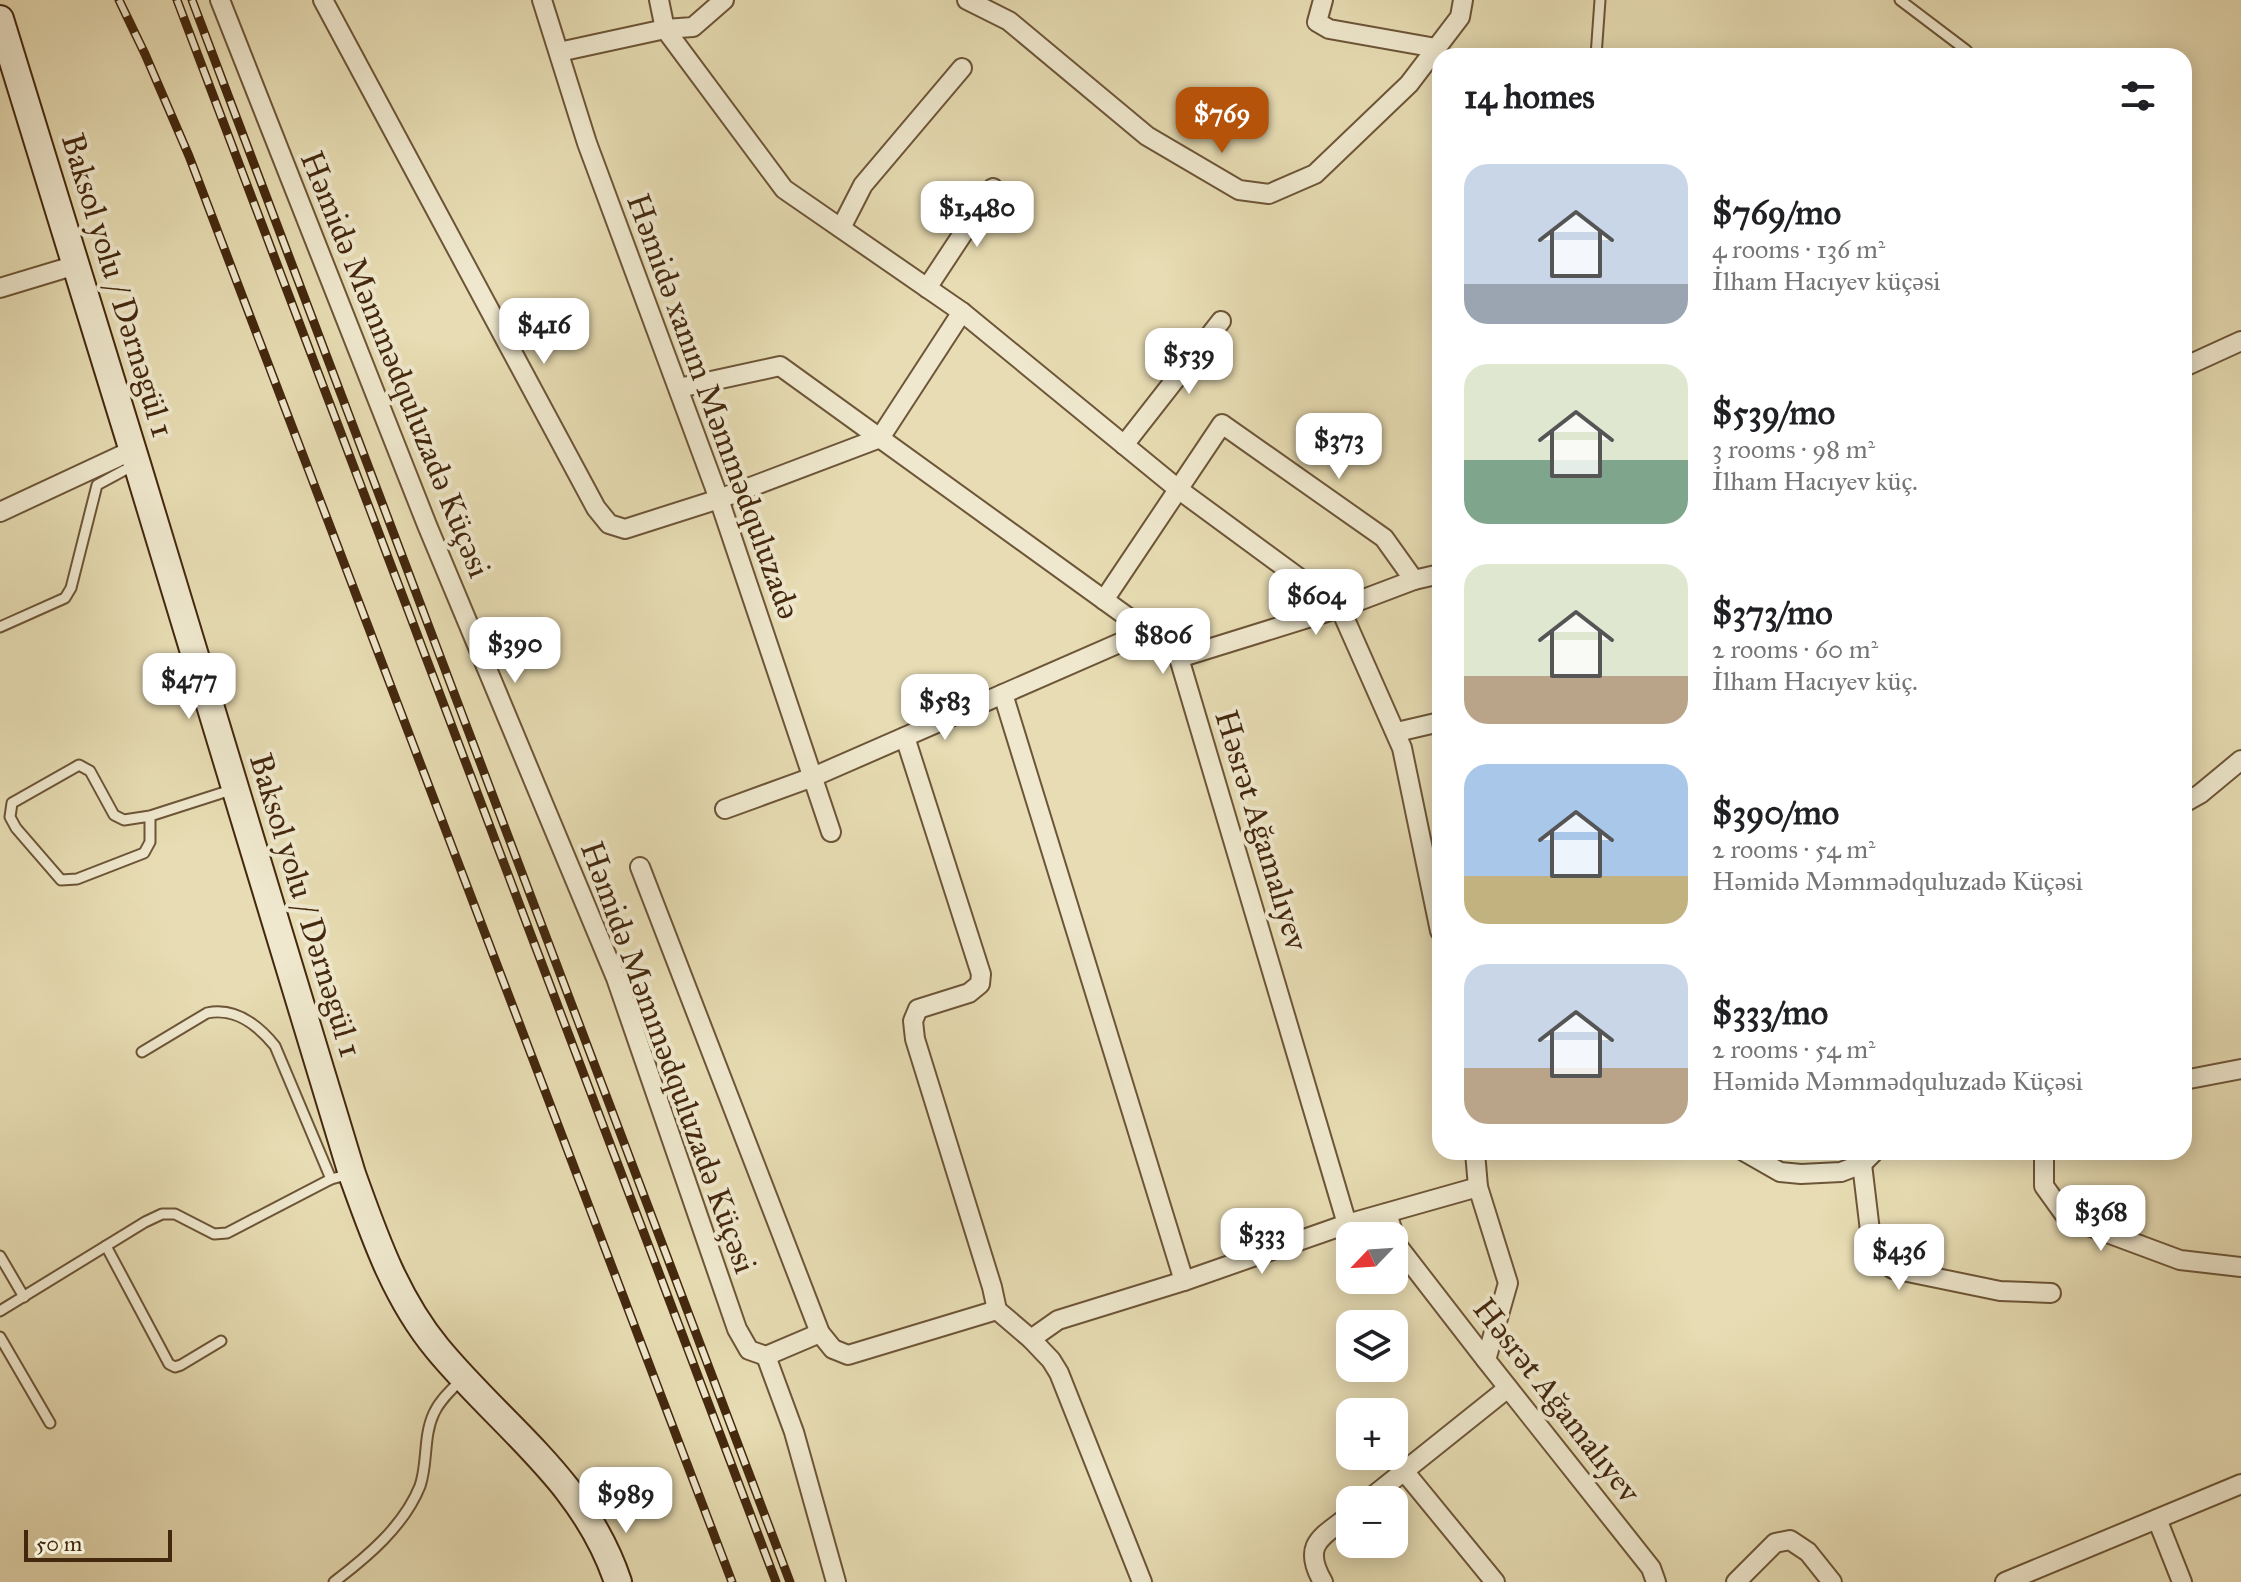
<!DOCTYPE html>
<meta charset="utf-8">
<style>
body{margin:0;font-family:"IM FELL Great Primer",serif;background:#f2f2f2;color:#202124;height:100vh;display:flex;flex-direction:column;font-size:30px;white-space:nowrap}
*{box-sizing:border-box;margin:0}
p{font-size:26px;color:#757577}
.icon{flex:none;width:44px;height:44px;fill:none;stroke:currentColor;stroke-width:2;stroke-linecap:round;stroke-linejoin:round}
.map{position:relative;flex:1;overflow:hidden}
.drawer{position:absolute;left:1432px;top:48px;width:760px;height:1112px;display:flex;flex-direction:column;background:#fff;border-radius:24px;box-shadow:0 4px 20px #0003}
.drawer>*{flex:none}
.needle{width:52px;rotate:245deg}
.tools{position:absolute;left:1336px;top:1222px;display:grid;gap:16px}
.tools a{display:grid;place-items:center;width:72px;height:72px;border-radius:16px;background:#fff;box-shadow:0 4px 20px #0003;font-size:40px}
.scale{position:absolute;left:24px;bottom:20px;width:148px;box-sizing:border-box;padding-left:8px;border:4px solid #44280e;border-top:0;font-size:22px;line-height:28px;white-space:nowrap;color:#44280e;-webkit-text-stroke:6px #efe8ce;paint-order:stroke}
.price{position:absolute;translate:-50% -68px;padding:0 18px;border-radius:16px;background:#fff;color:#222;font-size:26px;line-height:52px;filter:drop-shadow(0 2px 4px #0008)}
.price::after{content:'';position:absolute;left:50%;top:48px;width:24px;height:18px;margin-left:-12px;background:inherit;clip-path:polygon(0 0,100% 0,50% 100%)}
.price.current{background:#b45309;color:#fff}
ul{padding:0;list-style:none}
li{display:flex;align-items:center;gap:24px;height:200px;padding:0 32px}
li span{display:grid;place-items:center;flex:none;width:224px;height:160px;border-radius:24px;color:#555}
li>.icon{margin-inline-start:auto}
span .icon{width:96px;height:96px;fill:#fffc;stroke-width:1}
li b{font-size:34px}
h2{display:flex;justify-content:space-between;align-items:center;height:96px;padding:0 32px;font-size:34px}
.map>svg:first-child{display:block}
</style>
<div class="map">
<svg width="2241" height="1582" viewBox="0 0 2241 1582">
<rect width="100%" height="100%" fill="#e7dcb3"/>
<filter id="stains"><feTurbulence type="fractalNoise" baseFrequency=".0025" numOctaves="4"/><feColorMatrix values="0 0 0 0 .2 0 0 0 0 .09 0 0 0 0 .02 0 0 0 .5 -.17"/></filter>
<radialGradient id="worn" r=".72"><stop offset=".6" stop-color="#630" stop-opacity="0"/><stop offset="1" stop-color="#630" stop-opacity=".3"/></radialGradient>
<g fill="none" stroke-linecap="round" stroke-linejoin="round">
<defs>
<g id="service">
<polyline points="1900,0 1966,50 1971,56"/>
<polyline points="1596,56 1600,0"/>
<polyline points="0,627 65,598 71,588 97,485 134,465"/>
<polyline points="150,816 150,842 144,853 77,879 61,880 16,828 10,817 12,803 79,765 90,771 114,815 124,820 150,816 231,790"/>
<path d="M142,1052l65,-39c29,-6 51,12 68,33l56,133"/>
<polyline points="106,1246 169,1364 175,1367 181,1365 221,1341"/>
<polyline points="0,1256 24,1297"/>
<polyline points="0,1311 145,1222 162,1214 175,1214 214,1234 227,1233 331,1179 351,1174"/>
<polyline points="0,1337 50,1423"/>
<path d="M334,1582c33,-25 70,-56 86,-96 8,-23 3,-50 14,-73 6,-13 17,-23 27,-33"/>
</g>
<g id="minor">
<polyline points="220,0 427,525 616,978 737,1329 749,1350 766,1356 820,1333"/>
<polyline points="323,0 596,508 609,524 625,529 719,499 880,438 962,312"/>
<polyline points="542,0 587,143 719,499 831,832"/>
<polyline points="659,0 665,29 784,189 962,312 1178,489 1340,608 1402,748 1440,931"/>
<polyline points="967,0 1009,21 1147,136 1239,190 1269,194 1315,174 1409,84 1460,17 1463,0"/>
<polyline points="1323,0 1317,22 1329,29 1436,48"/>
<polyline points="559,52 665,29 693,27 724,0"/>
<polyline points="841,228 863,185 962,68"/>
<polyline points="0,288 76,265"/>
<polyline points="927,288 993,188"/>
<polyline points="2184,367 2241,341"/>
<polyline points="679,388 780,366 1147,631 1179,658 1347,1224"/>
<polyline points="1124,445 1221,321"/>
<polyline points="0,512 133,450"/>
<polyline points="1104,600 1222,424 1384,538 1414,580"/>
<polyline points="1179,658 1340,608 1414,580 1440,574"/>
<polyline points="1003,694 1184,1281"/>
<polyline points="1397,732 1440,722"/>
<polyline points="905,737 981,974 980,984 969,993 918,1009 913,1021 915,1039 992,1287 997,1310 1031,1339 1051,1360 1059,1373 1142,1582"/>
<polyline points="2184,803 2200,794 2241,760"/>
<polyline points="725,809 813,777 1147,631"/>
<polyline points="640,867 820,1333 833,1349 848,1355 997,1310"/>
<polyline points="2184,1080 2241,1069"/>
<polyline points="1475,1152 1478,1187 1508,1283 1486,1360"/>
<polyline points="1745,1152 1780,1172 1801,1174 1841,1172 1862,1164 1874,1152"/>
<polyline points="2044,1152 2044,1186 2067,1218 2180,1260 2241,1267"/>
<polyline points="1862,1164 1873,1256 1893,1269 2000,1291 2051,1293"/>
<polyline points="1387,1213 1397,1245 1486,1360 1651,1568 1656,1582"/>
<polyline points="1031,1339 1058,1320 1184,1281 1347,1224 1478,1187"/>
<polyline points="766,1356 794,1432 836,1582"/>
<polyline points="1404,1471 1495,1582"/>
<polyline points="1368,1500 1508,1388"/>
<polyline points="2157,1519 2182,1582"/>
<path d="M1323,1582c-22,-38 -1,-45 27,-67"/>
<polyline points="1736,1582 1775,1543 1790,1540 1808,1552 1832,1582"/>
<polyline points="2005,1582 2241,1484"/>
</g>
<path id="secondary" d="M0,19l137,445 215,710c22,61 43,123 85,174 65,79 147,132 181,234"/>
</defs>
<use href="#service" stroke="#6d5537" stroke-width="13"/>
<use href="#minor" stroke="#6d5537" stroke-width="22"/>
<use href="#secondary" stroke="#44280e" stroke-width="30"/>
<use href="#service" stroke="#efe8ce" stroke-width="9"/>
<use href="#minor" stroke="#efe8ce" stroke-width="18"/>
<use href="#secondary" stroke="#efe8ce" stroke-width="26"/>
<defs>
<g id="rail">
<polyline points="119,0 145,54 189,156 732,1582"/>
<polyline points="177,0 776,1582"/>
<polyline points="192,0 790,1582"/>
</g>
</defs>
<use href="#rail" stroke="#44280e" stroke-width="9"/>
<use href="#rail" stroke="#efe8ce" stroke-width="6" stroke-dasharray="18" stroke-linecap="butt"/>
</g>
<g text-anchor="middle" stroke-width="8" stroke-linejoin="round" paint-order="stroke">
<g font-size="32" fill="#44280e" stroke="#efe8ce">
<text transform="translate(118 285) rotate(73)" y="11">Baksol yolu / Dərnəgül 1</text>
<text transform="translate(396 364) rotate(68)" y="11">Həmidə Məmmədquluzadə Küçəsi</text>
<text transform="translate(714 406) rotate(70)" y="11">Həmidə xanım Məmmədquluzadə</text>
<text transform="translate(1262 830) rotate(73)" y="11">Həsrət Ağamalıyev</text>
<text transform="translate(306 905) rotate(73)" y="11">Baksol yolu / Dərnəgül 1</text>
<text transform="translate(669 1057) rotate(70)" y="11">Həmidə Məmmədquluzadə Küçəsi</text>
<text transform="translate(1557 1400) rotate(52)" y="11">Həsrət Ağamalıyev</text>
</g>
</g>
<rect width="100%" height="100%" filter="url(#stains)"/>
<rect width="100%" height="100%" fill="url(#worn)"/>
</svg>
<div class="tools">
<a><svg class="needle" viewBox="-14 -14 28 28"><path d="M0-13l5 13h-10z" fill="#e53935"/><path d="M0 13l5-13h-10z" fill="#757577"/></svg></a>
<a><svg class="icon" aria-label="layers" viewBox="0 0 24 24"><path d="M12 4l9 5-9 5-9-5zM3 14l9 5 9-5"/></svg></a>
<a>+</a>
<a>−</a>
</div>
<div class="scale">50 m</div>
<b class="price current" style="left:1222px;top:155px">$769</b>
<b class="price" style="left:977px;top:249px">$1,480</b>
<b class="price" style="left:544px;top:366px">$416</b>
<b class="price" style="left:1189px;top:396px">$539</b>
<b class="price" style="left:1339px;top:481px">$373</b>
<b class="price" style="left:1316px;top:637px">$604</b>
<b class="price" style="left:1163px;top:676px">$806</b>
<b class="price" style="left:515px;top:685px">$390</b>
<b class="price" style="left:189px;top:721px">$477</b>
<b class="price" style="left:945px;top:742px">$583</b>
<b class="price" style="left:2101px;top:1253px">$368</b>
<b class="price" style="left:1262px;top:1276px">$333</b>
<b class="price" style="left:1899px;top:1292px">$436</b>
<b class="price" style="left:626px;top:1535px">$989</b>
<section class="drawer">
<h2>14 homes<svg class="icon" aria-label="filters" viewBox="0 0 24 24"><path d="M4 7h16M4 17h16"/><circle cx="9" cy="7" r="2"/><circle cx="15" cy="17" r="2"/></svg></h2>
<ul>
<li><span style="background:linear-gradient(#c9d6e8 75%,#9aa5b1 0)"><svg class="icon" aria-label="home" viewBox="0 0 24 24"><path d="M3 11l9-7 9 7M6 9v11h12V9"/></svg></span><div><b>$769/mo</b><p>4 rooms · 136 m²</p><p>İlham Hacıyev küçəsi</p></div></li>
<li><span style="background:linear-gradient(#dfe7d0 60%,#7fa58c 0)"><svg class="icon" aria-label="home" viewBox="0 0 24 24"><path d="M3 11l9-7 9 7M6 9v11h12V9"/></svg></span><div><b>$539/mo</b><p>3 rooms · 98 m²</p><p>İlham Hacıyev küç.</p></div></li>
<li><span style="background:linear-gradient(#dfe7d0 70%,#b9a48a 0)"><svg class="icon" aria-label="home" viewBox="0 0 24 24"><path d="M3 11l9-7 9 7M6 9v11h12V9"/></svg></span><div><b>$373/mo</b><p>2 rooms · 60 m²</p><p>İlham Hacıyev küç.</p></div></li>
<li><span style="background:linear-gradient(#a9c7e8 70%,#c2b280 0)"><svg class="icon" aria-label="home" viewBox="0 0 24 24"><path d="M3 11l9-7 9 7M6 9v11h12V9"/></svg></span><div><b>$390/mo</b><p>2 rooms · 54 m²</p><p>Həmidə Məmmədquluzadə Küçəsi</p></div></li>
<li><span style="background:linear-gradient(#c9d6e8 65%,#b9a48a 0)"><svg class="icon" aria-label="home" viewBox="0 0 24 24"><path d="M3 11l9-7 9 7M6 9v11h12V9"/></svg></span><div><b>$333/mo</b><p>2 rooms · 54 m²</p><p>Həmidə Məmmədquluzadə Küçəsi</p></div></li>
</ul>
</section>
</div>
